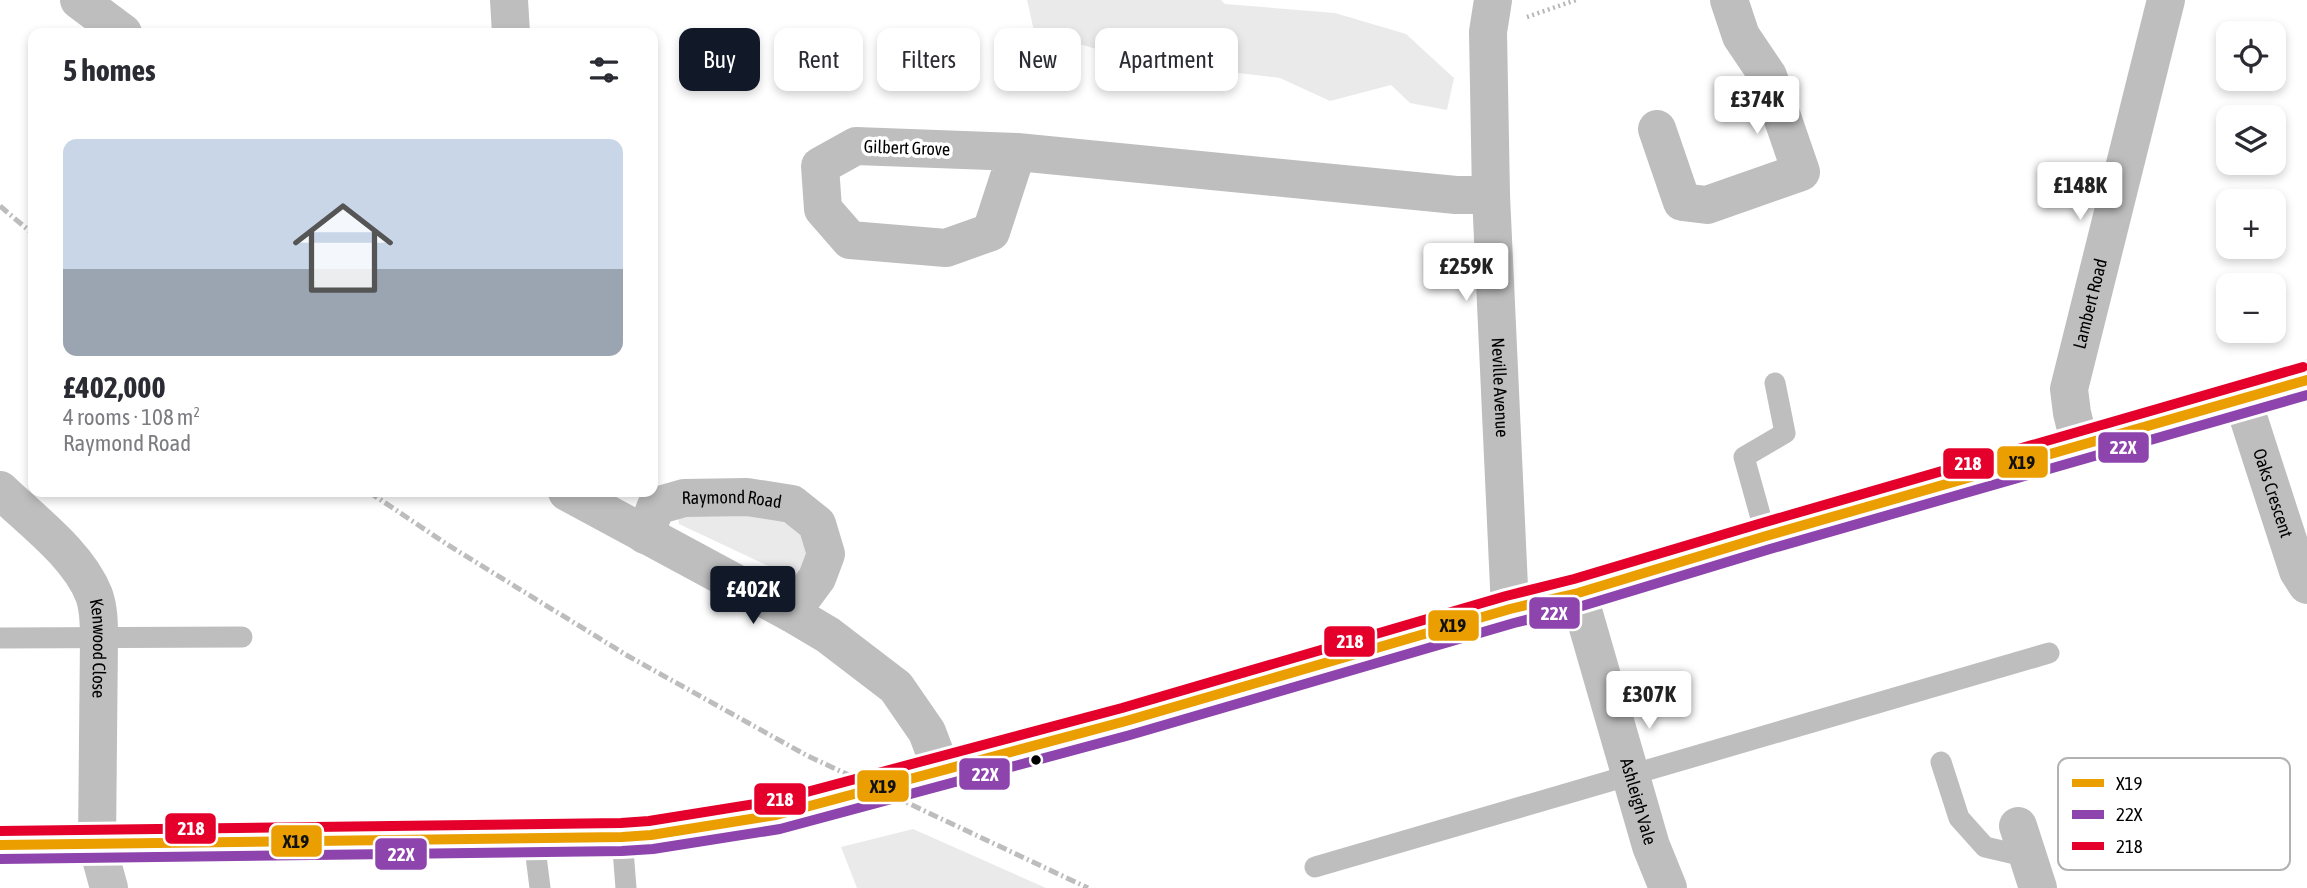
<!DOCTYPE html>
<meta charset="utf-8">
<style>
body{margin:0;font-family:"Asap Condensed",sans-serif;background:#f2f2f3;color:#2b2b33;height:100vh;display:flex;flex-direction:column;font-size:26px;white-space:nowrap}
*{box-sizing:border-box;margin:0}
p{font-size:23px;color:#7c7c81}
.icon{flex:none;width:38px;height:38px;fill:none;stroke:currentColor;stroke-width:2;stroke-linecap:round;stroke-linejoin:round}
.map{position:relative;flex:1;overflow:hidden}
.details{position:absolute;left:28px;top:28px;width:630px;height:469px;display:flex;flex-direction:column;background:#fff;border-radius:14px;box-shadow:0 4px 10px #0003}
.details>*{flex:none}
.guide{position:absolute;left:679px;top:28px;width:665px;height:63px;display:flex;gap:14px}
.tools{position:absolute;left:2216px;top:21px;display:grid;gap:14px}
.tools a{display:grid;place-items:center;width:70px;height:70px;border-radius:14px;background:#fff;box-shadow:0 4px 10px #0003;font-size:35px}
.price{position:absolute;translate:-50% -60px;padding:0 16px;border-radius:7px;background:#fff;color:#222;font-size:23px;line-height:46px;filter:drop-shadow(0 2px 4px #0008)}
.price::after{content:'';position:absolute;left:50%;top:42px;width:21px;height:16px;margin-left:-10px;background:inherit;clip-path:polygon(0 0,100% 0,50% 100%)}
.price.current{background:#111827;color:#fff}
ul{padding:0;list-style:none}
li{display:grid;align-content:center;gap:14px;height:371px;padding:0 35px}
li span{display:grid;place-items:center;height:217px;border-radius:14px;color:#555}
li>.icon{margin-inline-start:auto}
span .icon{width:126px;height:126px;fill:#fffc;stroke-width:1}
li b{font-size:30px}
h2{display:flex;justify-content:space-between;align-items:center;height:84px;padding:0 35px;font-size:30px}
.pill{padding:0 24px;border-radius:14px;background:#fff;box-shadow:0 4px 10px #0003;font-size:24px;line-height:63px}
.pill.current{background:#111827;color:#fff}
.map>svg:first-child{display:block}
</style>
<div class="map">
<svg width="2307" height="888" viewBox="0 0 2307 888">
<rect width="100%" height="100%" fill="#fff"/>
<g fill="#eaeaea">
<polygon points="1027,0 1221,0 1225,4 1335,13 1406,34 1454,78 1447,110 1410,103 1391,85 1330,101 1280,78 1138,61 1034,31"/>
<polygon points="767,511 794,525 814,551 796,579 679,524 678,515"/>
<polygon points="913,829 1046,888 857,888 841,847"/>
</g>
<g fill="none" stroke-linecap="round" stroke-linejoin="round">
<defs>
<polyline id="highway" points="0,845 622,837 651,835 776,815 1126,721 1510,609 1578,593 1766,536 2307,380"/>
</defs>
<use href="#highway" stroke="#dbdbdb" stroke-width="41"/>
<polyline stroke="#b8b8b8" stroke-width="4.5" stroke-dasharray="2 3.5" stroke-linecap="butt" points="1527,17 1576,0"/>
<g stroke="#bebebe" stroke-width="21">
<polyline points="1766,536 1744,457 1785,433 1775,383"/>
<polyline points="0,638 242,637"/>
<polyline points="1941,762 1959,818 1985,847 2028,857"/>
<polyline points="622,837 626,888"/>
<polyline points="534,840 540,888"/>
<polyline points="1315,867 2049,653"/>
</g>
<g stroke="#bebebe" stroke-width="38">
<polyline points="79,0 123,33"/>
<polyline points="509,0 511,33"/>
<path id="s1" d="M1493,0l-5,32 3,163 19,414"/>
<polyline points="1657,129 1682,202 1707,205 1801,172 1768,76 1741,36 1729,0"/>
<polyline points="1017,152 856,146 820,166 823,209 850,240 946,248 991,232 1017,152 1456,195 1491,195"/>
<path id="s2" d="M2242,398l56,173 9,14"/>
<path id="s3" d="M2080,445l-8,-32 -3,-24 97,-389"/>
<path id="s4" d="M0,490c31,30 78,64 94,105 5,14 5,29 5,43l-2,206"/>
<polyline points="567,492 791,613 828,635 896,687 927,732 941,769"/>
<path id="s5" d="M645,535l11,-29 28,-8 63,-1 45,7 25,20 9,30 -9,24 -26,35"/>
<path id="s6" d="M1578,593l73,253 17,42"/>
<polyline points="2018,826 2038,888"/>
</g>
<polyline stroke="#c1c1c1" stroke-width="38" points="97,844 109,888"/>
<use href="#highway" stroke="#bdbdbd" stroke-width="38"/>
<g stroke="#bdbdbd" stroke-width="5" stroke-dasharray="10 3.5 2 3.5" stroke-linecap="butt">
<polyline points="0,206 33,234"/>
<polyline points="369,492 448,545 628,656 806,755 1088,888"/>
</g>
<defs>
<polyline id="bus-1" points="0,845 622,837 651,835 776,815 1126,721 1510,609 1578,593 1766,536 2307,380"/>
<polyline id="bus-2" points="0,859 622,851 653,849 780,829 1130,735 1514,623 1582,606 1770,549 2307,395"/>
<polyline id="bus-3" points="0,831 621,823 649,821 773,801 1122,708 1506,596 1574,579 1762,523 2303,367"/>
</defs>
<use href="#bus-1" stroke="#fff" stroke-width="16"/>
<use href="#bus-2" stroke="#fff" stroke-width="16"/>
<use href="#bus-3" stroke="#fff" stroke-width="16"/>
<use href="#bus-1" stroke="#eb9e00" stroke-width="10"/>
<use href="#bus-2" stroke="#8e44ad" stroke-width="10"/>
<use href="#bus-3" stroke="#e4002b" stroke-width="10"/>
</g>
<circle fill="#000" stroke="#fff" stroke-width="2.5" cx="1036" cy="760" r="6"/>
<g text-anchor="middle" stroke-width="7" stroke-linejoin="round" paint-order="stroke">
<g font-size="18" fill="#000" stroke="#fff">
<text transform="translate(907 148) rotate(2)" y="6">Gilbert Grove</text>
<text dy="6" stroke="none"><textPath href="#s3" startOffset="145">Lambert Road</textPath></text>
<text dy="6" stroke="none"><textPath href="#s1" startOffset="388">Neville Avenue</textPath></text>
<text dy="6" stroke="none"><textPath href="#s2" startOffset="100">Oaks Crescent</textPath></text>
<text dy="6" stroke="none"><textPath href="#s5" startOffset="108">Raymond Road</textPath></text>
<text dy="6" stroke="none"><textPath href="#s4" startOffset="196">Kenwood Close</textPath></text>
<text dy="6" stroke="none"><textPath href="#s6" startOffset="217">Ashleigh Vale</textPath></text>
</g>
</g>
<rect x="2058" y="758" width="232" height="112" rx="10" fill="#fff" stroke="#b2b2b2" stroke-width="2"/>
<rect x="2072" y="779" width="32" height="8" fill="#eb9e00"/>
<rect x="2072" y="810" width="32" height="9" fill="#8e44ad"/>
<rect x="2072" y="842" width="32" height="8" fill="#e4002b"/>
<g font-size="19" fill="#000">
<text x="2116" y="790">X19</text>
<text x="2116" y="821">22X</text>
<text x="2116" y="853">218</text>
</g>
<g stroke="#fff" stroke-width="2.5">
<rect x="2097" y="431" width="53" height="33" rx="7" fill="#8e44ad"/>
<rect x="1996" y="445" width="53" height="34" rx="7" fill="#eb9e00"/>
<rect x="1942" y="447" width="53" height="33" rx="7" fill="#e4002b"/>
<rect x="1528" y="596" width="53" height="34" rx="7" fill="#8e44ad"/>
<rect x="1427" y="609" width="53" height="33" rx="7" fill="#eb9e00"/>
<rect x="1323" y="625" width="53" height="33" rx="7" fill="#e4002b"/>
<rect x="958" y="757" width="53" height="34" rx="7" fill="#8e44ad"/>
<rect x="856" y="769" width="54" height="34" rx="7" fill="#eb9e00"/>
<rect x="753" y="782" width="54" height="34" rx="7" fill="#e4002b"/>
<rect x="164" y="812" width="53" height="33" rx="7" fill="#e4002b"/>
<rect x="270" y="824" width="53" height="34" rx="7" fill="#eb9e00"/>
<rect x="374" y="837" width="54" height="34" rx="7" fill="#8e44ad"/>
</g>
<g font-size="19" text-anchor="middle" font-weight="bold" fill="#fff">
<text x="2123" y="454">22X</text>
<text x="1968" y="470">218</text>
<text x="1554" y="620">22X</text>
<text x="1350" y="648">218</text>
<text x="985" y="781">22X</text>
<text x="780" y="806">218</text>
<text x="191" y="835">218</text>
<text x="401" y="861">22X</text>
</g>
<g font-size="19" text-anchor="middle" font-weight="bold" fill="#111">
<text x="2022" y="469">X19</text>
<text x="1453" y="632">X19</text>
<text x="883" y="793">X19</text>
<text x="296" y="848">X19</text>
</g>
</svg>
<div class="tools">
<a><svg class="icon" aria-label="locate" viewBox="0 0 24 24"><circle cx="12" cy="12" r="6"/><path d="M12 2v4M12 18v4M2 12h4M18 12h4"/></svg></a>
<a><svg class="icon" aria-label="layers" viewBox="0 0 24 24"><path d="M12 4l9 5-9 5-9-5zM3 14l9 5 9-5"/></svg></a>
<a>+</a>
<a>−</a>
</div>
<b class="price" style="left:1757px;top:136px">£374K</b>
<b class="price" style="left:2080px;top:222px">£148K</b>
<b class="price" style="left:1466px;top:303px">£259K</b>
<b class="price current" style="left:753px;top:626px">£402K</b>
<b class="price" style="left:1649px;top:731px">£307K</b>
<div class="guide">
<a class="pill current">Buy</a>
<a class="pill">Rent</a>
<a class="pill">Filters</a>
<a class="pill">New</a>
<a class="pill">Apartment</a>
</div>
<section class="details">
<h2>5 homes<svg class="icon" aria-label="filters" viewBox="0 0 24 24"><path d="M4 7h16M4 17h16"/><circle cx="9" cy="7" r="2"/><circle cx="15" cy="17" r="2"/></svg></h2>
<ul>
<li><span style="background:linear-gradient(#c9d6e8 60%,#9aa5b1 0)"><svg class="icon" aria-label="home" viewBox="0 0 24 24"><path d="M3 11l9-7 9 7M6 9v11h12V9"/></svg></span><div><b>£402,000</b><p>4 rooms · 108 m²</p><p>Raymond Road</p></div></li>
</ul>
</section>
</div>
